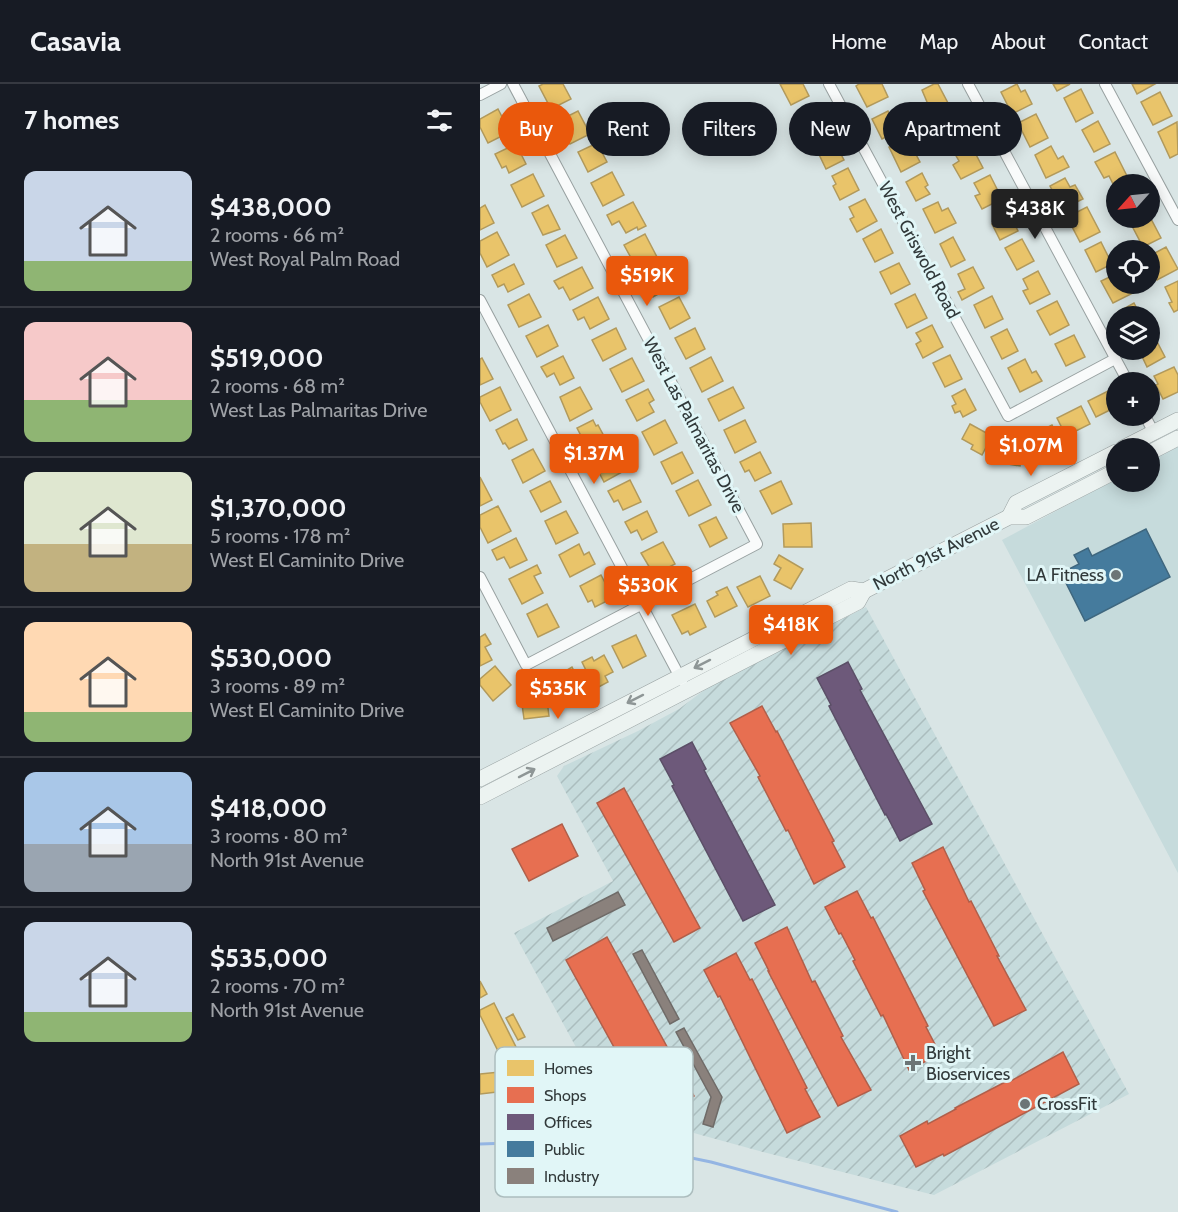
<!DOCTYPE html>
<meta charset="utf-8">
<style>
body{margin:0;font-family:Cabin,sans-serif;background:#20242c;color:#f1f3f6;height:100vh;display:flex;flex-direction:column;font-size:22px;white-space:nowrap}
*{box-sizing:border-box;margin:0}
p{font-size:20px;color:#9ea1a6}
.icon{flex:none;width:33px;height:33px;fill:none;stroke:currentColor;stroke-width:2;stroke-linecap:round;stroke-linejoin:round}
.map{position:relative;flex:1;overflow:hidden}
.drawer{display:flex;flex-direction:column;background:#171b24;width:480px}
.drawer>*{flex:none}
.top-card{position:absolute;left:18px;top:18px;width:570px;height:54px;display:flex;gap:12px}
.needle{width:39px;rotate:243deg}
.buttons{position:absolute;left:626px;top:90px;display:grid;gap:12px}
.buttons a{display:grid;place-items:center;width:54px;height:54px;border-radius:50%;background:#171b24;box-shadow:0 3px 15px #0003;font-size:30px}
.price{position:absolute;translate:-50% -51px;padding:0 14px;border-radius:6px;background:#ea580c;color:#fff;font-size:20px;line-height:39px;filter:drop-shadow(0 2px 3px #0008)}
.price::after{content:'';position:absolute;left:50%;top:36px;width:18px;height:14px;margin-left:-9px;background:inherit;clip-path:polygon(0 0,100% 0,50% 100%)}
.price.current{background:#222;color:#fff}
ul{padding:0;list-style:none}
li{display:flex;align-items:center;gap:18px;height:150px;padding:0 24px}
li+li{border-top:2px solid #363941}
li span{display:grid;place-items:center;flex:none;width:168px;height:120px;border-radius:12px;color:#555}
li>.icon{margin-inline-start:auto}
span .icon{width:72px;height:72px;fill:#fffc;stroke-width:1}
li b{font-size:26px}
h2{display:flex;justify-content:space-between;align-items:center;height:72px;padding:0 24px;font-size:26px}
.tag{padding:0 21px;border-radius:27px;background:#171b24;box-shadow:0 3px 15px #0003;font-size:21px;line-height:54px}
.tag.current{background:#ea580c;color:#fff}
header{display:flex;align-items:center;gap:36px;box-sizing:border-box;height:84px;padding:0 30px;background:#171b24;border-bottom:2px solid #363941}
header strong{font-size:28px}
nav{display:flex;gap:33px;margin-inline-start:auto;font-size:21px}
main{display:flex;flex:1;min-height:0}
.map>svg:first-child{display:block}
</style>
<header>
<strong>Casavia</strong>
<nav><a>Home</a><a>Map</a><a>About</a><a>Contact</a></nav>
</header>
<main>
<section class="drawer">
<h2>7 homes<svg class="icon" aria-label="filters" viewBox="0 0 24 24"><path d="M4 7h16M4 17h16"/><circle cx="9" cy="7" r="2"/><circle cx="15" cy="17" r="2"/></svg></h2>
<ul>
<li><span style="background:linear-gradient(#c9d6e8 75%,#8fb573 0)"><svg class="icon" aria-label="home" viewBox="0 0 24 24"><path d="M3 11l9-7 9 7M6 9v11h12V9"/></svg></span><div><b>$438,000</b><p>2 rooms · 66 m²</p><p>West Royal Palm Road</p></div></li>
<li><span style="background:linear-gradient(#f6c9c9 65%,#8fb573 0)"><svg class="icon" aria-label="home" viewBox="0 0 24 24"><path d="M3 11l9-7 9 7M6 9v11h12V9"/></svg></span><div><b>$519,000</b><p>2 rooms · 68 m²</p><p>West Las Palmaritas Drive</p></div></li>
<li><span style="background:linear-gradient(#dfe7d0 60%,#c2b280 0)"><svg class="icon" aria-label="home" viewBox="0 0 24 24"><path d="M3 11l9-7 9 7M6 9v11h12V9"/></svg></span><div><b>$1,370,000</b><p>5 rooms · 178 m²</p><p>West El Caminito Drive</p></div></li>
<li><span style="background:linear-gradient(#ffd9b3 75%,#8fb573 0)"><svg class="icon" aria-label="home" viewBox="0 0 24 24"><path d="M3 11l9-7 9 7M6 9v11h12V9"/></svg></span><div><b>$530,000</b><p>3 rooms · 89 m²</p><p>West El Caminito Drive</p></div></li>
<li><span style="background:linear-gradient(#a9c7e8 60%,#9aa5b1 0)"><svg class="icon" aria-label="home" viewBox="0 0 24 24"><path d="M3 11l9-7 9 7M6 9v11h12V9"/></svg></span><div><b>$418,000</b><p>3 rooms · 80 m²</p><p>North 91st Avenue</p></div></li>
<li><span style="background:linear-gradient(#c9d6e8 75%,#8fb573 0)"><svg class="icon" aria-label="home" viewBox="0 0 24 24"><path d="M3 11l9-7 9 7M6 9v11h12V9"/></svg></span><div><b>$535,000</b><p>2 rooms · 70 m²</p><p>North 91st Avenue</p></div></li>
</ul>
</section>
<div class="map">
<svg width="698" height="1128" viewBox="0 0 698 1128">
<defs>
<pattern id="industrial-furrows" width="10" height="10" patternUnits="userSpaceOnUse" patternTransform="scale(1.5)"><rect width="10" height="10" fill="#c6dbdc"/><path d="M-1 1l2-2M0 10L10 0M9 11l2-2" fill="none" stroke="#abbdbe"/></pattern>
</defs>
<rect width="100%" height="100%" fill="#d9e5e5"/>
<polygon fill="#c6dbdc" points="698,360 698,789 522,456 636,395 636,398 669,398 669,377 694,365"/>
<polygon fill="url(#industrial-furrows)" points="386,523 649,1010 454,1111 283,1068 130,1026 34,849 133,797 77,692 84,682 158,647 199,625 227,604"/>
<g fill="#e9c46a" stroke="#b29a5c" stroke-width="1.5">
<polygon points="63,0 83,0 91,15 71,25 59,2"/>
<polygon points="300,0 323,0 329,12 311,21"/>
<polygon points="379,0 402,0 408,13 387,23 376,2"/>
<polygon points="454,0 458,0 469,21 449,31 444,20 447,18 442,6"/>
<polygon points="537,0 541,8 545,6 552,20 532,30 521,8"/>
<polygon points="573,0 590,0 577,7"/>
<polygon points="652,0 675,0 657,10"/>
<polygon points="601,5 613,29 596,38 584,14"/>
<polygon points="680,8 692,32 673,41 661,18"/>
<polygon points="334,21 346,44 329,53 317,30"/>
<polygon points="18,25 30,48 8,59 0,43 0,35"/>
<polygon points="98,27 110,50 90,60 78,37"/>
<polygon points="408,27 418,47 402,55 392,35"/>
<polygon points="475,28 488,52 471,61 462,43 466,41 462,34"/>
<polygon points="556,30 568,54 550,63 538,39"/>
<polygon points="618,37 630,60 614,68 602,46"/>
<polygon points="697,38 698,70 690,74 678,48"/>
<polygon points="351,52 364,76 346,85 334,60"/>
<polygon points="427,54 440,78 421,88 409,63"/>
<polygon points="117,59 127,78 108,88 98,68"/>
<polygon points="36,60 46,80 29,89 26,82 22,84 15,70"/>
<polygon points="491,61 503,84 481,95 473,81 479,77 475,70"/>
<polygon points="571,62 578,75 583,72 589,83 566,94 555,71"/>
<polygon points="635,68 647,92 633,100 629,92 624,94 615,78"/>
<polygon points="368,84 379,106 360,116 353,102 356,100 352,92"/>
<polygon points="132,88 144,111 123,122 111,99"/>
<polygon points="442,89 448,101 445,103 450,110 436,117 426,98"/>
<polygon points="53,90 64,112 42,123 31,101"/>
<polygon points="510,91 522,115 502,125 495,112 500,110 494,99"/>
<polygon points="585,94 590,103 595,101 603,115 582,125 570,102"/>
<polygon points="385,115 397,137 377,148 370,135 374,133 369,123"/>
<polygon points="153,118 166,142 158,146 157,143 146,149 139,137 132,141 127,131"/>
<polygon points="458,118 462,127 468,124 476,139 455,149 443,125"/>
<polygon points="5,121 14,139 0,146 0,124"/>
<polygon points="68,121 80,145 63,151 52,129"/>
<polygon points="526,123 538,147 520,156 512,140 517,137 514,129"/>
<polygon points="607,123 620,148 600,158 587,133"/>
<polygon points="669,131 681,154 663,163 651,140 665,134 669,134"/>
<polygon points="401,145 413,169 395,178 383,155"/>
<polygon points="17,148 29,171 7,183 0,169 0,157"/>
<polygon points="165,150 177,173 156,183 144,161"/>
<polygon points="85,151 97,174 77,183 66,161"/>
<polygon points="473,153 485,176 471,183 460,160"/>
<polygon points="542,155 554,177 537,186 525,164"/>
<polygon points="621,158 632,180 616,188 605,166"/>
<polygon points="686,163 698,185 677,196 670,181 675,179 671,171"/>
<polygon points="419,179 430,200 411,210 400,188"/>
<polygon points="34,180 44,200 28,208 24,200 18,203 12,191"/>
<polygon points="102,183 113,204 90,216 83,203 79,205 74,197"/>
<polygon points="493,183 504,204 482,216 478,208 485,205 478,190"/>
<polygon points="179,184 189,204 173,213 162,193"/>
<polygon points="558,187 570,210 550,220 543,207 548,205 543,195"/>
<polygon points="636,190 636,200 642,200 643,202 648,200 653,209 633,219 621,197"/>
<polygon points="698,197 698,226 694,228 689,219 692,218 685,203"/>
<polygon points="49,210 61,233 39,243 28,221"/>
<polygon points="435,210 447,234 427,244 415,220"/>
<polygon points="512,212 523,235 505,244 494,221"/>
<polygon points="118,213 129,235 110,245 104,233 98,236 93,226"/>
<polygon points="199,213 210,234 190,245 179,223"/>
<polygon points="577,217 589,241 570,251 557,227"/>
<polygon points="654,219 661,232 641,232 638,228"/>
<polygon points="68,241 78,262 57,273 46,252"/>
<polygon points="452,241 463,263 443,274 436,260 441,257 436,249"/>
<polygon points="136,244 146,265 123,277 112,256"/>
<polygon points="215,244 225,265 206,275 195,254"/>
<polygon points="527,245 538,267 522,275 511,253"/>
<polygon points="673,250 685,273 667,283 659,266 669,266 669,252"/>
<polygon points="594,251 605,273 586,282 575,260"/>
<polygon points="470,271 482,295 465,303 453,279"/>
<polygon points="83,272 94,294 80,301 74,289 67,293 61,283"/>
<polygon points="231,273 243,297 222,308 210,284"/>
<polygon points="2,274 13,295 0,301 0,275"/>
<polygon points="152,274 164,297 142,308 130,285"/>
<polygon points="545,275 552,289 556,287 562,297 540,308 528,284"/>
<polygon points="694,283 698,291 698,308 683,315 676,301 678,300 674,292"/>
<polygon points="20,303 31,326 10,337 0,318 0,313"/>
<polygon points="100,303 112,325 90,337 80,313"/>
<polygon points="253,303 264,324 239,337 228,315"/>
<polygon points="168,305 174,316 169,319 174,328 157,337 146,316"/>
<polygon points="485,305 496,326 483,333 480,327 475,329 472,322 476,320 472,312"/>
<polygon points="630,306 636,319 636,323 616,333 608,317"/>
<polygon points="601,322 610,340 586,352 577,334"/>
<polygon points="37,335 47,356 29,365 25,359 23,360 16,346"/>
<polygon points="113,336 116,342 118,341 126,356 108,365 97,344"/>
<polygon points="185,336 197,359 174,371 162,348"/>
<polygon points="265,336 276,358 255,369 244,346"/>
<polygon points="490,340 512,352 502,371 491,365 493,361 482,355"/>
<polygon points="572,341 581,359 556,371 547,354"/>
<polygon points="519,358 543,361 540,382 516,378"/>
<polygon points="53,365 65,387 43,399 32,376"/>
<polygon points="133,365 144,387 124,398 112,375"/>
<polygon points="202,368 213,389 192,400 181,378"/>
<polygon points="280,368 291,389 275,397 269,386 265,388 260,378"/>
<polygon points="0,393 12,416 0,422"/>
<polygon points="150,396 161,418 143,426 138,416 134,418 128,407"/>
<polygon points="218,396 231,421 209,432 196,407"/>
<polygon points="70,397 81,418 61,428 50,407"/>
<polygon points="301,397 312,420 292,430 280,407"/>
<polygon points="18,422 31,447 8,459 0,443 0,431"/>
<polygon points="86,427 98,449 76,460 65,437"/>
<polygon points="167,427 177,448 162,456 157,446 151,449 145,438"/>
<polygon points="236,433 247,454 230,463 219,441"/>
<polygon points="331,439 332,463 304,463 303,440"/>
<polygon points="36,454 47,476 30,484 24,473 17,476 12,466"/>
<polygon points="183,458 195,480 174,491 161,469"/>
<polygon points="99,460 104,471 109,468 115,480 90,493 79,471"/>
<polygon points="299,471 323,485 311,505 294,496 301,484 294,480"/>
<polygon points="57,481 61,489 54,492 63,509 42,520 29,495"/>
<polygon points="121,491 133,514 115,523 112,516 108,518 100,502"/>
<polygon points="280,492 290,512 268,523 257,503"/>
<polygon points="247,503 257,522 235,533 227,517 238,511 236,508"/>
<polygon points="67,520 79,543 58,553 47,530"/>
<polygon points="215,520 226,543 210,551 208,547 202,550 192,531"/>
<polygon points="5,550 11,560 5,563 12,576 0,582 0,553"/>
<polygon points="156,551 166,572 143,584 132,562"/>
<polygon points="124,571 133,588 125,592 128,598 115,605 102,578 112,573 114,577"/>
<polygon points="15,582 31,601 13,617 0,601 0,595"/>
<polygon points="92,583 102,603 80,612 74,601 85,595 82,589"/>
<polygon points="65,601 69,632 44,635 41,613 55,611 54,603"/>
<polygon points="0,897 7,910 0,914"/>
<polygon points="14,919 40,971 24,979 0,931 0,926"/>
<polygon points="33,930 45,953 38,956 26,934"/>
<polygon points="49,985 51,1004 0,1010 0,990"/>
</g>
<g fill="#e76f51" stroke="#b05f4a" stroke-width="1.5">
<polygon points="282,622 296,648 297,647 354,757 352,758 365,783 334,800 308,746 306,747 278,693 280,692 250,639"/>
<polygon points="144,704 220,844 194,858 117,719"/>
<polygon points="82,740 98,772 49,797 32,765"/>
<polygon points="463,763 489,818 491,817 519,872 517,872 546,926 514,942 443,807 445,806 432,779"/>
<polygon points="377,807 391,834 393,833 448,942 446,943 460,970 429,986 403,931 401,932 373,877 375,876 361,849 359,850 345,823"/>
<polygon points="307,843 332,898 335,897 363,952 361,953 391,1006 358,1022 288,887 289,887 275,859"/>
<polygon points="127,853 214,1012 193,1024 182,1003 162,1014 86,876"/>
<polygon points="256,869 270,896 272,895 327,1004 325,1005 340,1033 307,1049 240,912 238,913 224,886"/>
<polygon points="583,968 599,1000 464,1072 463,1070 436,1083 420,1052 447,1037 448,1040 476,1025 475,1024 529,996 529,998"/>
</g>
<g fill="#6d597a" stroke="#5b4f67" stroke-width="1.5">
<polygon points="368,578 382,605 380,606 452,740 420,757 406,730 405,731 349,622 351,621 337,594"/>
<polygon points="212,658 226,685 224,686 295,821 263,837 192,702 194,701 180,675"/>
</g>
<polygon fill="#457b9d" stroke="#3f677f" stroke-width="1.5" points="666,445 690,493 605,537 581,489 599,480 594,471 608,464 612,472"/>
<g fill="#8a817c" stroke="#6f6b68" stroke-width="1.5">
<polygon points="138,808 145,821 73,857 67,844"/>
<polygon points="162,866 199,935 190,940 153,870"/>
<polygon points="204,944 242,1013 233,1043 223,1040 231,1013 196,948"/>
</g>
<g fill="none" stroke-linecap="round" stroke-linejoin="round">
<path stroke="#94b5e3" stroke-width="3" d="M0,1060c78,-4 155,1 231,18l186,50"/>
<defs>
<g id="minor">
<polyline points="349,0 528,332 635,275"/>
<polyline points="488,0 648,298"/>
<polyline points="625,0 698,136"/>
<polyline points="0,11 21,0"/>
<polyline points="0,216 202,597"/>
<polyline points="665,332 674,349"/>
<polyline points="0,493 46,581 277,460 33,0"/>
</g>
<g id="secondary">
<polyline points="643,364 698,336"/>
<polyline points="669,369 698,354"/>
<polyline points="529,433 536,419 636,368"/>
<polyline points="0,695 371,505 384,507 529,433 546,433 636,387"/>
<polyline points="0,713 378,518 384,507"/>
</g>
</defs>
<use href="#minor" stroke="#98a1a1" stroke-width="12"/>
<use href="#secondary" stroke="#98a1a1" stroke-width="16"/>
<use href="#minor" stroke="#f9fbfb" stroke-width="10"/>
<use href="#secondary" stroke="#ecf3f1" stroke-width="15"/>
</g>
<defs><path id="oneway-shaft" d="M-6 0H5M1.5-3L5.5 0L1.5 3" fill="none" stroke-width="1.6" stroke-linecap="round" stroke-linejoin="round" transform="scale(1.5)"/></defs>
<g stroke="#8e9696">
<use href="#oneway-shaft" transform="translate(222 580) rotate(153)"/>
<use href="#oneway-shaft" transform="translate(155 615) rotate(153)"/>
<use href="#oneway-shaft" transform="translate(47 689) rotate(-27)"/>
</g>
<g fill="#6c7576" stroke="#e1f6f7" stroke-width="2">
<circle cx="636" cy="491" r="6"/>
<path d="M430 970h6v6h6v6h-6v6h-6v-6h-6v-6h6z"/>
<circle cx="545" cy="1020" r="6"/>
</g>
<g text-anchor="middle" stroke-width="6" stroke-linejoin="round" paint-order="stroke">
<g font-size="18" fill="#31393a" stroke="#e1f6f7">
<text transform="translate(439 166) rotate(62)" y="6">West Griswold Road</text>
<text transform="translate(214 341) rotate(62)" y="6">West Las Palmaritas Drive</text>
<text transform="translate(456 470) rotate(-27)" y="6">North 91st Avenue</text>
</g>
<g font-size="18" fill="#31393a" stroke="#e1f6f7" text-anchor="start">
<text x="624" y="497" text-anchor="end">LA Fitness</text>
<text x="446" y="975">Bright<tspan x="446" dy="21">Bioservices</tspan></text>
<text x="557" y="1026">CrossFit</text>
</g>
</g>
<rect x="15" y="963" width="198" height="150" rx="9" fill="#e1f6f7" stroke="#acbdbe" stroke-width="1.5"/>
<rect x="27" y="976" width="27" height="16" fill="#e9c46a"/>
<rect x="27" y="1003" width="27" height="16" fill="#e76f51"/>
<rect x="27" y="1030" width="27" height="16" fill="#6d597a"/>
<rect x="27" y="1057" width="27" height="16" fill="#457b9d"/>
<rect x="27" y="1084" width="27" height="16" fill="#8a817c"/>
<g font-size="16" fill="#31393a">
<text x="64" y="990">Homes</text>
<text x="64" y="1017">Shops</text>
<text x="64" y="1044">Offices</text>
<text x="64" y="1071">Public</text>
<text x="64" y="1098">Industry</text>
</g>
</svg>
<div class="buttons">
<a><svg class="needle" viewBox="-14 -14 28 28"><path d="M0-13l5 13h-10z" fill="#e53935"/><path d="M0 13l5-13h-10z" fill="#9ea1a6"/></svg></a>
<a><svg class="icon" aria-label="locate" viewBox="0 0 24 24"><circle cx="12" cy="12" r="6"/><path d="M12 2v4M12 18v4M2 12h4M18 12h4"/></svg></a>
<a><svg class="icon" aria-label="layers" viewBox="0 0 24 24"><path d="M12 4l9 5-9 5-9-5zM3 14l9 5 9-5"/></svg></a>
<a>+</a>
<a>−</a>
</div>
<b class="price current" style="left:555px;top:156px">$438K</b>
<b class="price" style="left:167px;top:223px">$519K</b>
<b class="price" style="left:551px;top:393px">$1.07M</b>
<b class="price" style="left:114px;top:401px">$1.37M</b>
<b class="price" style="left:168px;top:533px">$530K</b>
<b class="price" style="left:311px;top:572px">$418K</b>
<b class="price" style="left:78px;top:636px">$535K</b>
<div class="top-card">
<a class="tag current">Buy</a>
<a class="tag">Rent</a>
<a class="tag">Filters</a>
<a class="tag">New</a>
<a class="tag">Apartment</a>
</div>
</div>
</main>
